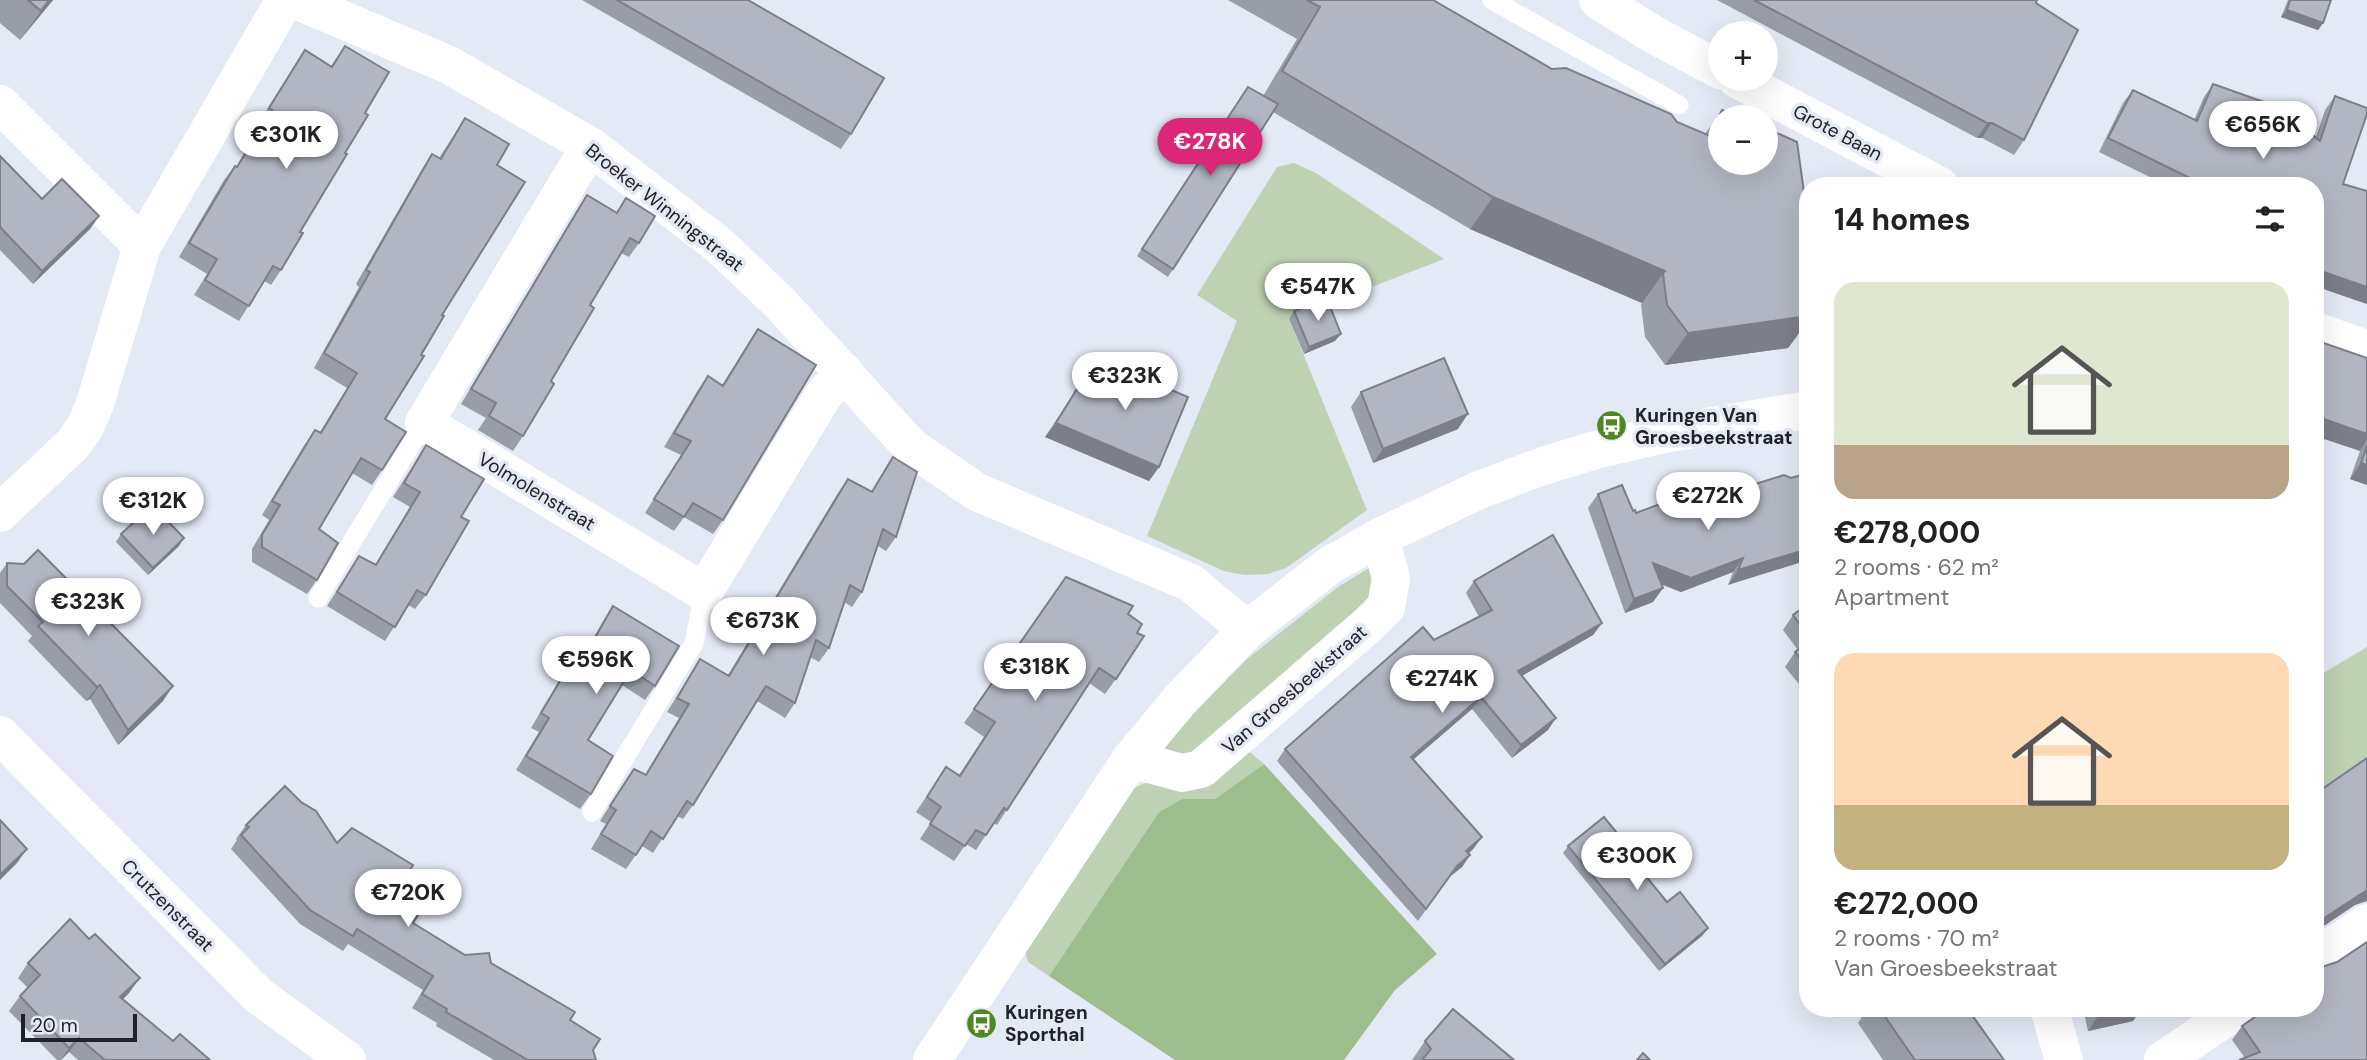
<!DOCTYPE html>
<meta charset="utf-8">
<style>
body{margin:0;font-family:"DM Sans",sans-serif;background:#f6f6f6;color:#222;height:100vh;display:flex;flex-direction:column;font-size:26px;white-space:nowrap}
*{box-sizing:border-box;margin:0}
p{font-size:23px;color:#767676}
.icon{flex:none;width:38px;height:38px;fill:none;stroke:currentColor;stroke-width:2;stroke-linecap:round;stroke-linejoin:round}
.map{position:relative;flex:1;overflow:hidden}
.details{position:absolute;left:1799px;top:177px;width:525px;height:840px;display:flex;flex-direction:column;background:#fff;border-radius:28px;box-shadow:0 7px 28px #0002}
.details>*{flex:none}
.controls{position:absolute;left:1708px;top:21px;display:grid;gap:14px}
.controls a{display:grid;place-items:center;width:70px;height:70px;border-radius:50%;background:#fff;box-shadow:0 7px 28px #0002;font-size:35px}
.scale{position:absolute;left:21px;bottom:18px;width:116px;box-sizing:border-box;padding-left:7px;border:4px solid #202227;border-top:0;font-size:19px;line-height:24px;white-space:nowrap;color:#202227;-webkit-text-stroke:5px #e4e9f6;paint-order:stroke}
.price{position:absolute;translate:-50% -60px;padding:0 16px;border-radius:24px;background:#fff;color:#222;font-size:23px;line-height:46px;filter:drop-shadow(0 2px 4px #0008)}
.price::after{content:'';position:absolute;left:50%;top:42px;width:21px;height:16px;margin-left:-10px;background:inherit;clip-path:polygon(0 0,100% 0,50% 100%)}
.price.on{background:#db2777;color:#fff}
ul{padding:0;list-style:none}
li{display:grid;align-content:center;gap:14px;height:371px;padding:0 35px}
li span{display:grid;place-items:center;height:217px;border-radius:21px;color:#555}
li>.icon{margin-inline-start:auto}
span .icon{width:126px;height:126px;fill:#fffc;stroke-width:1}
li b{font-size:30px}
h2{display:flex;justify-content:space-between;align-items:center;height:84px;padding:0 35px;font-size:30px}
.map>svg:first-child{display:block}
</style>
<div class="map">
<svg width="2367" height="1060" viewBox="0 0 2367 1060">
<rect width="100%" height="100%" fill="#e4e9f6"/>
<g fill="#bed1b3">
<polygon points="1294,163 1316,173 1444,259 1289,319 1367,510 1286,568 1268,574 1245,575 1224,571 1147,536 1237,321 1197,295 1277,167"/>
<polygon points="1369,568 1377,598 1199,757 1163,754 1166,744 1181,726 1247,659 1338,587"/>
<polygon points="2367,647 2367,768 2315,804 2315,678"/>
<polygon points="1240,744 1264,764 1215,799 1182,799 1159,812 1049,976 1028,962 1025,951 1131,789"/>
</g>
<polygon fill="#9ebd8c" points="1264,764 1437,954 1395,990 1344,1060 1175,1060 1049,976 1159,812 1182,799 1215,799"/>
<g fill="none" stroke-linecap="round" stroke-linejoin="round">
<g stroke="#fff" stroke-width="19">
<polyline points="1492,0 1679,105"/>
<polyline points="318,598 424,423"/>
<polyline points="592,812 694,643 704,592"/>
</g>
<g stroke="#fff" stroke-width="38">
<polyline points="296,0 449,65 590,146 720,246 779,302 911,447 977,492 1191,583 1247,630"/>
<polyline points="1598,0 1656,36 1720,70"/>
<polyline points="1737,79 1940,186"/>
<polyline points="0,104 142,246"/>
<polyline points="590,146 424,423 704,592 823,396 844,372"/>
<polyline points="2315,331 2367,349"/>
<polyline points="0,513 73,444 85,427 95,404 142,246 285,0"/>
<polyline points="0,735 259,996 347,1060"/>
<polyline points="1131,759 1182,773 1201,769 1370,623 1386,607 1391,578 1380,537"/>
<polyline points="2315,958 2367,923"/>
<polyline points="2049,1008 2064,1060"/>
<polyline points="932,1060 1131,759 1180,700 1247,630 1330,565 1380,537 1479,490 1540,467 1595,450 1664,434 1808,410"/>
<polyline points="2163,1060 2240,1008"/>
</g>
</g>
<g fill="#989da7">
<polygon points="0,0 53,0 20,40 0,23"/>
<polygon points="582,0 748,0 851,134 841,149"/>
<polygon points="1228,0 1433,0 1552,69 1705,134 1722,110 1808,221 1808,321 1788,348 1665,365 1645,337 1641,305 1642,303 1470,229 1273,112 1168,277 1137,256 1248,87 1263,96 1297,39"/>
<polygon points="1717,0 2037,0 2036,3 2024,140 2014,155 1982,138 1977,138"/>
<polygon points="2288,0 2331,0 2323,23 2318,30 2281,17"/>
<polygon points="345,46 365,113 345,153 300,232 281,270 271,285 264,281 239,321 194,295 207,274 179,257 224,180 235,166 236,167 262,124 259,122 305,50 331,66"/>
<polygon points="2213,84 2316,137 2325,110 2335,96 2343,184 2367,304 2315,286 2315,186 2168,186 2099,152 2123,103 2133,90 2194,120 2204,97"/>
<polygon points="465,118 497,165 442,315 421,355 385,419 382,470 372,485 352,473 319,529 317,580 307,594 252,562 252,549 269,520 262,515 305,444 315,430 320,432 347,388 314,368 359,287 356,284 422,169 432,154 439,158"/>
<polygon points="0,156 42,199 99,216 90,229 33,284 0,250"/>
<polygon points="587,195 616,213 626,198 639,243 629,257 621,253 590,305 523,436 513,451 478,430 486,418 461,404 577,210"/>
<polygon points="1294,311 1335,341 1304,354 1289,319"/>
<polygon points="758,329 723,520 713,534 684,517 674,531 645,513 681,455 664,447 698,390 708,376 722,385"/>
<polygon points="2367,358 2367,485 2350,479 2360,451"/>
<polygon points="1100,360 1159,467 1149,481 1045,437 1088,371 1092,372"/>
<polygon points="1361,392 1458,429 1373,463 1351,407"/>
<polygon points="426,445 461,517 426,595 415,609 408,605 385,641 327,606 359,556 375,565 410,507 393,497"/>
<polygon points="893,457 896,537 886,551 878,546 862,592 852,607 844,602 829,648 819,662 810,657 795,703 785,718 757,701 693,805 683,819 677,816 653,853 642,846 626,869 591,849 606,824 600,821 624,783 634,769 645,775 679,718 667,712 700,659 728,675 838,493 848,479 871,492"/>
<polygon points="1808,473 1728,585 1733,572 1681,592 1661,584 1663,588 1653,602 1625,613 1588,508 1598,494 1636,513 1682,516 1737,498 1746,487 1791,478"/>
<polygon points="121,534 179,546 148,575 116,542"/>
<polygon points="7,563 163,701 118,745 90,699 86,701 28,641 32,636 0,603 0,573"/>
<polygon points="1066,577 1128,614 1137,633 1116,679 1105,694 1089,683 997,825 994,823 976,850 966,844 954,861 920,839 931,822 916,812 946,767 959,775 984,737 964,723"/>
<polygon points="1474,581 1602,623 1593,635 1522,676 1548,730 1512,758 1472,709 1413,760 1482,837 1473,849 1469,853 1470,855 1462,867 1448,878 1418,921 1277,761 1285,749 1434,640 1479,617 1466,593"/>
<polygon points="1808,604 1808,686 1803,689 1785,667 1795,652 1798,650 1783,630 1793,615"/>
<polygon points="613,606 655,686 645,700 622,685 588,740 591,794 580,809 516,770 539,732 531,728 574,655 584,641 590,644 603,621"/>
<polygon points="246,825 337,843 407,875 413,923 465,955 491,963 570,1020 593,1050 596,1060 494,1060 436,1026 437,1023 412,1008 423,990 348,944 343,951 300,924 231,849 237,840 236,839"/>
<polygon points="1568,846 1628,849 1644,874 1667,902 1703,935 1659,971 1563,853"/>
<polygon points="28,963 129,993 123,999 173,1041 210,1060 78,1060 69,1052 61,1060 57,1060 9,1011 20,996 28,988 18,978"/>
<polygon points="1868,1008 1967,1008 2004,1060 1883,1060 1858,1023"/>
<polygon points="2083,1008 2142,1008 2133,1021 2088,1031"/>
<polygon points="2262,1008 2315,1008 2367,1060 2245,1058 2232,1040 2242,1026 2260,1013"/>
<polygon points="1425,1041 1514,1060 1412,1060"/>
</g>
<g fill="#7c7f88">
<polygon points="49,0 53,0 20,40 41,11"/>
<polygon points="2287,10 2323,23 2318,30 2281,17"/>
<polygon points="1987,123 1992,123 1982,138 1977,138"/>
<polygon points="1493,197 1665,271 1642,303 1470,229"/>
<polygon points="99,216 90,229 33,284 42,271"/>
<polygon points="2315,269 2367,287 2367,304 2315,286"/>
<polygon points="1808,316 1808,321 1788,348 1665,365 1688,333"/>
<polygon points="1341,334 1335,341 1304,354 1309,347"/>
<polygon points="1468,414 1458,429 1373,463 1383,449"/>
<polygon points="2315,416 2367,434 2367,440 2360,451 2315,436"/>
<polygon points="1056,423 1159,467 1149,481 1045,437"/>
<polygon points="2361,463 2367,465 2367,485 2350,479"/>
<polygon points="184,538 179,546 148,575 153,568"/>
<polygon points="1808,549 1808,560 1728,585 1738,570"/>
<polygon points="1743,558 1733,572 1681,592 1643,577 1653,563"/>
<polygon points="1663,588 1653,602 1625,613 1634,599"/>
<polygon points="1602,623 1593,635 1509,683 1518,671"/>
<polygon points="100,685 90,699 86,701 97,687"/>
<polygon points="173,686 163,701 118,745 128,730"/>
<polygon points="1481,697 1472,709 1402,769 1411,757"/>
<polygon points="1556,718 1548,730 1512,758 1521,745"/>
<polygon points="1482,837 1473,849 1458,863 1466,851"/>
<polygon points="27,849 17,863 0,880 0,875"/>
<polygon points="1470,855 1462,867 1448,878 1418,921 1457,866"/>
<polygon points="2367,890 2367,901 2355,905 2315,932 2315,924"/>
<polygon points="1708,928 1703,935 1659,971 1665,964"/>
<polygon points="140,978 129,993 110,1012 120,997"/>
<polygon points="2137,1008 2142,1008 2133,1021 2088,1031 2098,1016"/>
<polygon points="79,1038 69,1052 61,1060 69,1048"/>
</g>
<g fill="#b1b6c2" stroke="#7c7f88" stroke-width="2">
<polygon points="28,0 49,0 41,11"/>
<polygon points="617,0 748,0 884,78 851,134"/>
<polygon points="1307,0 1433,0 1552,69 1566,68 1671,114 1677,122 1710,136 1722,110 1739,117 1720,117 1720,163 1766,163 1766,128 1797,142 1808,221 1808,316 1688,333 1667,305 1663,273 1665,271 1493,197 1282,71 1320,7"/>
<polygon points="1754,0 2037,0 2036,3 2078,30 2024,140 1992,123 1987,123"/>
<polygon points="2290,0 2331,0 2323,23 2287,10"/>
<polygon points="345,46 389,72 365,113 368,115 345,153 347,154 300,232 303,233 281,270 273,266 249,306 205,280 217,259 189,243 235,166 237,167 272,110 269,108 305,50 332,67"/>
<polygon points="2213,84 2278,107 2320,141 2335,96 2367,108 2367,114 2343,184 2367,191 2367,287 2315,269 2315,186 2206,186 2108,138 2133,90 2197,121"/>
<polygon points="1248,87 1278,104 1173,269 1142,249"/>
<polygon points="465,118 509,144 497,165 525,182 442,315 444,316 421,355 424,356 385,419 406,432 382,470 361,458 319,529 338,543 317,580 262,547 262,535 280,505 272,501 315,430 321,433 357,373 324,353 370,272 366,270 432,154 441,159"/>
<polygon points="0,156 42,199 62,179 99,216 42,271 0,227"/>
<polygon points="587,195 617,213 626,198 655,216 639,243 630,238 614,265 590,305 594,308 551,381 554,384 523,436 489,416 496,403 471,389"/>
<polygon points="1327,299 1341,334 1309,347 1294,311"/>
<polygon points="758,329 816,365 723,520 693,503 684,517 654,499 691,441 674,433 708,376 723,386"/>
<polygon points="2315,340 2367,358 2367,434 2315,416"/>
<polygon points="1444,358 1468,414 1383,449 1361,392"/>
<polygon points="1100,360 1188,397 1159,467 1056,423 1088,371 1094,373"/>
<polygon points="426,445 484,479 461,517 469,521 426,595 417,590 395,627 337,592 359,556 376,565 420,492 404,483"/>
<polygon points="2367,445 2367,465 2361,463"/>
<polygon points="893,457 917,472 896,537 883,529 862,592 850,585 829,648 816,640 795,703 766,686 693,805 687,801 663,839 651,831 636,855 601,834 616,810 610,806 634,769 646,775 689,704 677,698 700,659 729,676 848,479 872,492"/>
<polygon points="1808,473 1808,549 1738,570 1743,558 1691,578 1653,563 1663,588 1634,599 1598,494 1622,485 1633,511 1635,510 1636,513 1676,498 1682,516 1748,495 1746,487 1784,475 1791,478"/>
<polygon points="146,511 158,511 184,538 153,568 121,534"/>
<polygon points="1553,535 1602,623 1518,671 1556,718 1521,745 1481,697 1411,757 1482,837 1466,851 1470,855 1457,866 1426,909 1285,749 1423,627 1434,640 1492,610 1474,581"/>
<polygon points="38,550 173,686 128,730 100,685 97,687 38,626 43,622 7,586 7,563 24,564"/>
<polygon points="1066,577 1133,606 1128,614 1142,624 1137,633 1144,636 1116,679 1099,668 1007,810 1004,808 986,835 976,830 965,846 930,824 941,807 927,797 946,767 960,776 995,722 974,709"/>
<polygon points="1808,604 1808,635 1793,615"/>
<polygon points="613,606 679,646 655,686 631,670 588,740 613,756 591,794 526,756 549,718 541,713 584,641 591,645"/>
<polygon points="1808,642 1808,668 1795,652"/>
<polygon points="2367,758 2367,890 2315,924 2315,794"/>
<polygon points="285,786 301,802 316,811 337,843 352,828 413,865 407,875 428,888 426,893 430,895 413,923 465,955 489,953 491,963 575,1012 570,1020 600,1039 593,1050 596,1060 528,1060 446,1012 447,1009 422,994 433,976 357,929 353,936 310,910 241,835 249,827 246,825"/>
<polygon points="1604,817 1629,848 1627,849 1644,874 1667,902 1680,892 1708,928 1665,964 1568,846"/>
<polygon points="0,820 27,849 0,875"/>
<polygon points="70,919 89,939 95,934 140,978 120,997 173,1041 180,1034 210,1060 105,1060 79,1038 69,1048 20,996 40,975 28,963"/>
<polygon points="2367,942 2367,1060 2239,1060 2260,1052 2242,1026 2262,1012 2266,1008 2315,1008 2315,964 2325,966 2337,962"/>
<polygon points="1879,1008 1967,1008 2004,1060 1915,1060"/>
<polygon points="2096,1008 2137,1008 2098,1016"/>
<polygon points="1453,1009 1514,1060 1422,1060 1431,1049 1425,1041"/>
<polygon points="1643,1053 1650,1060 1637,1060"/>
</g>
<defs>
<symbol id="bus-disc" viewBox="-11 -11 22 22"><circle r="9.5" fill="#4f8722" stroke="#e4e9f6"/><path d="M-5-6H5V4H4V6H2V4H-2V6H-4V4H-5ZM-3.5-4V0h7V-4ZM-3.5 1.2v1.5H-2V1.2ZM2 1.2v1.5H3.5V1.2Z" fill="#fff"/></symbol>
</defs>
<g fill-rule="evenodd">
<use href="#bus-disc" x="1594" y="408" width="35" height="35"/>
<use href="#bus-disc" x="964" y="1006" width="35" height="35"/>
</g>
<g text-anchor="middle" stroke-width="7" stroke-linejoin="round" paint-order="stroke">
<g font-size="19" fill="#202227" stroke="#e4e9f6">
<text transform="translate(1838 132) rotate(28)" y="7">Grote Baan</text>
<text transform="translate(665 207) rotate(38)" y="7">Broeker Winningstraat</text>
<text transform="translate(537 491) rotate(31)" y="7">Volmolenstraat</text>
<text transform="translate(1294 689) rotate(-41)" y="7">Van Groesbeekstraat</text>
<text transform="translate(168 905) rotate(45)" y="7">Crutzenstraat</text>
</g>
<g font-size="19" font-weight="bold" fill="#202227" stroke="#e4e9f6" text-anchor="start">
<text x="1635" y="422">Kuringen Van<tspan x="1635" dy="22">Groesbeekstraat</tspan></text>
<text x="1005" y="1019">Kuringen<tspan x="1005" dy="22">Sporthal</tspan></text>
</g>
</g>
</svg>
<div class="controls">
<a>+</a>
<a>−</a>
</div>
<div class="scale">20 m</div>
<b class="price" style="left:2263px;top:161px">€656K</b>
<b class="price" style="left:286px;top:171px">€301K</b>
<b class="price on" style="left:1210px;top:178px">€278K</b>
<b class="price" style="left:1318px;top:323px">€547K</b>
<b class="price" style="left:1125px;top:412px">€323K</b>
<b class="price" style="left:1708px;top:532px">€272K</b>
<b class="price" style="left:153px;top:537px">€312K</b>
<b class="price" style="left:88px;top:638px">€323K</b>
<b class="price" style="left:763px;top:657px">€673K</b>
<b class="price" style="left:596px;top:696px">€596K</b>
<b class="price" style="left:1035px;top:703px">€318K</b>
<b class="price" style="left:1442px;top:715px">€274K</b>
<b class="price" style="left:1637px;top:892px">€300K</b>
<b class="price" style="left:408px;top:929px">€720K</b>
<section class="details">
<h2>14 homes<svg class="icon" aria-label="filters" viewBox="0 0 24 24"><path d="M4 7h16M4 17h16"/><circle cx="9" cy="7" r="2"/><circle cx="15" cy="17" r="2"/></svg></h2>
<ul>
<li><span style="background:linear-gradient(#dfe7d0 75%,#b9a48a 0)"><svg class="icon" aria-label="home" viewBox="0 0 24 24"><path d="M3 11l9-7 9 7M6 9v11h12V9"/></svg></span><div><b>€278,000</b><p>2 rooms · 62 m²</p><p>Apartment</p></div></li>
<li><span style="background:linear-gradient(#ffd9b3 70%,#c2b280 0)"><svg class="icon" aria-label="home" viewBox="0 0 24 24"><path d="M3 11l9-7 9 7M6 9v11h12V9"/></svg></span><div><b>€272,000</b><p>2 rooms · 70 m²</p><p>Van Groesbeekstraat</p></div></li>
</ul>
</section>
</div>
